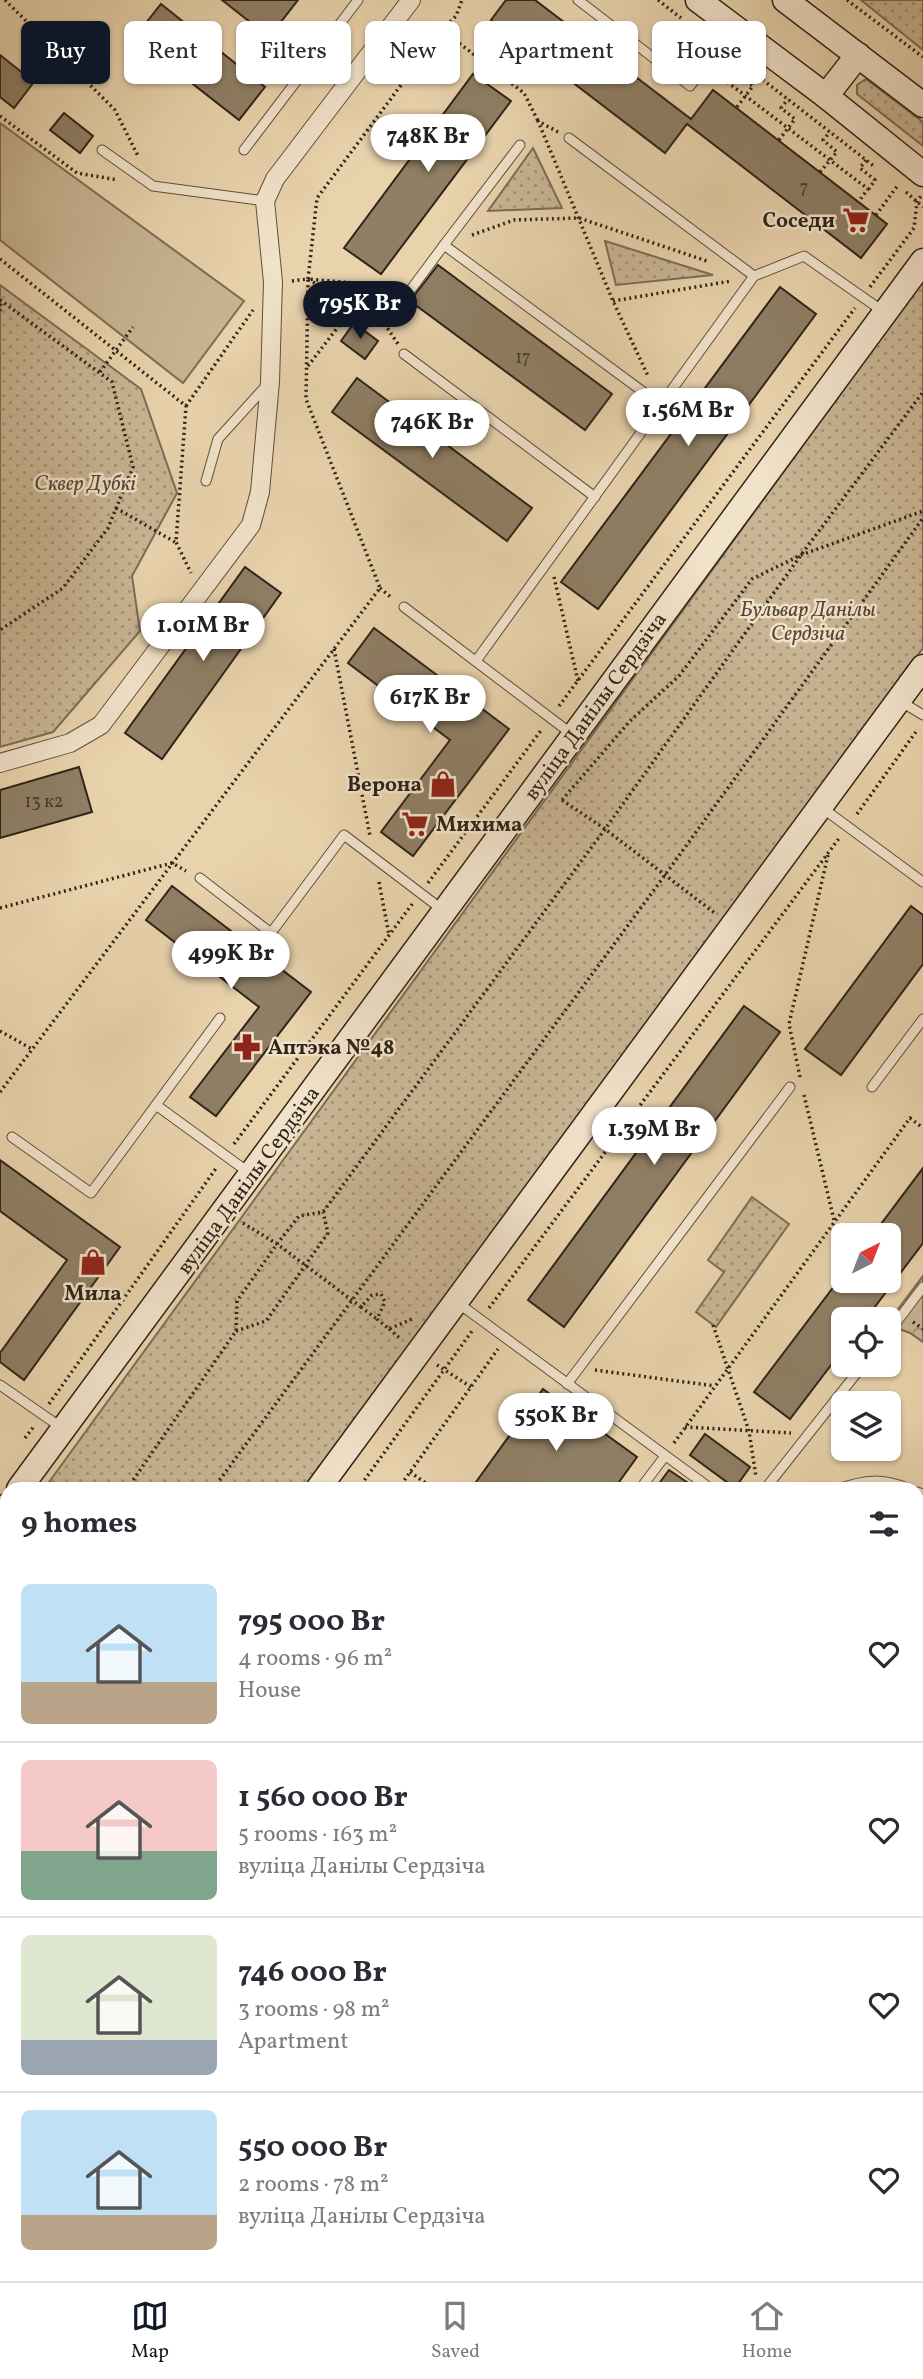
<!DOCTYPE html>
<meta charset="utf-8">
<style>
body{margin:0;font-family:Vollkorn,serif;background:#f2f2f3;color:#2b2b33;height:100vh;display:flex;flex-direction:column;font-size:26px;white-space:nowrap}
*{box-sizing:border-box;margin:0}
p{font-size:23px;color:#7c7c81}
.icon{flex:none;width:38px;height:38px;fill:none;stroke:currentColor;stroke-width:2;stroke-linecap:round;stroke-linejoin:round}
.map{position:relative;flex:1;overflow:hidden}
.drawer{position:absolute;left:0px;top:1482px;width:924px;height:800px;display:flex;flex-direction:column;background:#fff;border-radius:21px 21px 0 0;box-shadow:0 2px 5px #0004}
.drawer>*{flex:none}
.hud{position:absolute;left:21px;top:21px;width:882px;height:63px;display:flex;gap:14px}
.needle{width:46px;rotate:42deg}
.controls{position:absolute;left:831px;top:1223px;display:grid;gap:14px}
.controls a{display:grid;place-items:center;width:70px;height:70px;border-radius:10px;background:#fff;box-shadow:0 2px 5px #0004;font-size:35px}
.price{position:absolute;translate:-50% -60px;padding:0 16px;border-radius:24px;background:#fff;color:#222;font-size:23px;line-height:46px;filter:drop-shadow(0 2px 4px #0008)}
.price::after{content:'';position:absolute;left:50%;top:42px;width:21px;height:16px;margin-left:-10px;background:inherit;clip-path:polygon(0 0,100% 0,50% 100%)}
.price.selected{background:#111827;color:#fff}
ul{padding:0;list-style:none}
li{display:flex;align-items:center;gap:21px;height:175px;padding:0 21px}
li+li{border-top:2px solid #e1e1e2}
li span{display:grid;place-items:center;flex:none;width:196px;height:140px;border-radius:10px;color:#555}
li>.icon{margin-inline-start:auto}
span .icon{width:84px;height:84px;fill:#fffc;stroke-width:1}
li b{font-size:30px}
h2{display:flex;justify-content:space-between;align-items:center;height:84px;padding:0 21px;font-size:30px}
.chip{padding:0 24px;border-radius:10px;background:#fff;box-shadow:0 2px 5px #0004;font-size:24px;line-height:63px}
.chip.selected{background:#111827;color:#fff}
.tabs{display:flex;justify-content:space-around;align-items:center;height:98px;border-top:2px solid #e1e1e2;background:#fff;font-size:19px;color:#7c7c81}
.tabs a{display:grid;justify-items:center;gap:4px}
.tabs .selected{color:#111827}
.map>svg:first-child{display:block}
</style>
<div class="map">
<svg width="923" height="2281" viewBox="0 0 923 2281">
<defs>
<pattern id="grass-dots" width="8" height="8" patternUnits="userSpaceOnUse" patternTransform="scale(1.75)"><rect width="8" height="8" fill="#c9b594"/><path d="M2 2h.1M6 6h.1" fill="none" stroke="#a49378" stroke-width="1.8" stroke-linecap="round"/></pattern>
<pattern id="forest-crowns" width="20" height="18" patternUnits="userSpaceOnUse" patternTransform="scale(1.75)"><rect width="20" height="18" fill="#c9b594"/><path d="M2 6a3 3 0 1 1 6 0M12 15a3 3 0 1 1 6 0" fill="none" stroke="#a49378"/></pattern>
</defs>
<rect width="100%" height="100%" fill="#e9d3ad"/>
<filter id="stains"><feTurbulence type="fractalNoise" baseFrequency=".00286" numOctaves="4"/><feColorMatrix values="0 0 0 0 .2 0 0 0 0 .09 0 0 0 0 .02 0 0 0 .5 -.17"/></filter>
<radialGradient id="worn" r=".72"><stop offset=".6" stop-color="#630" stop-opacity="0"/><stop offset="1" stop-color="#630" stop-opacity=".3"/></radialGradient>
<g fill="url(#grass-dots)" stroke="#7c6c56" stroke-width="2">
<polygon points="861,0 923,0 923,50"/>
<polygon points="866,79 923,122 923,146 857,94 857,85"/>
<polygon points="533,148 562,208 488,211"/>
<polygon points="605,241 713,275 616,285"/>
<polygon points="923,280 923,648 304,1489 44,1489"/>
<polygon points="0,285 141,389 177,493 132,576 140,631 53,732 0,747"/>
<polygon points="752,1197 789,1224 716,1327 696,1312 724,1272 708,1260"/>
<polygon points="7,1540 7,1899 0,1908 0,1549"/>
</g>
<g fill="url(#forest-crowns)" stroke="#7c6c56" stroke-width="2">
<polygon points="923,1276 923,1342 910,1333 889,1325 889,1321"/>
<polygon points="917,1721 923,1721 923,1911 917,1923"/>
<polygon points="917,1935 923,1943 923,2027 917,2024"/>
<polygon points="450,2275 706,2275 704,2281 459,2281"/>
</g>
<polygon fill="#c9b594" stroke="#7c6c56" stroke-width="2" points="0,123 244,301 183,383 0,240"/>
<g fill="#8f7f65" stroke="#2e2418" stroke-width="2">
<polygon points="222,0 298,0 269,37"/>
<polygon points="506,0 535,0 691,119 713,90 887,224 861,258 687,124 665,153 491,20"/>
<polygon points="161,4 265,87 239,120 134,38"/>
<polygon points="0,55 34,82 14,108 0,97"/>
<polygon points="473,74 511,101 381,274 344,248"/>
<polygon points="64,113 93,136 80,153 50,130"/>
<polygon points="438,265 612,394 585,430 410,301"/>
<polygon points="780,287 816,314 598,609 561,582"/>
<polygon points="354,323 378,341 365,359 341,341"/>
<polygon points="357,378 532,508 507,541 332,412"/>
<polygon points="245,567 281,593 162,759 125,733"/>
<polygon points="374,628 509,729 413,856 381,832 450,740 348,663"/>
<polygon points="79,767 92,812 0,838 0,790"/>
<polygon points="172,886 311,992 216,1116 190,1097 259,1007 146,920"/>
<polygon points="911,906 923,915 923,964 841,1075 805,1049"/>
<polygon points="744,1006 780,1032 564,1327 528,1300"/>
<polygon points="0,1160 120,1247 24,1380 0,1362 0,1353 67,1260 0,1211"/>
<polygon points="923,1168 923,1243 865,1320 844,1320 844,1348 790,1419 754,1392 838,1281 889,1281 889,1236 872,1236"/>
<polygon points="543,1389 637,1457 614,1489 471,1489"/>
<polygon points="705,1434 750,1467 735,1488 690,1455"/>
<polygon points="669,1470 697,1489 655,1489"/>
</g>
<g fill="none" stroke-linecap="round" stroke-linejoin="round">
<defs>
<g id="lane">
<polyline points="578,0 690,86 734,30"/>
<polyline points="520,145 444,245 661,405"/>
<polyline points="102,150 153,186 265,201"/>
<polyline points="244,150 358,0"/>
<polyline points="754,276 804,256 884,312"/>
<polyline points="412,288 444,245"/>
<polyline points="404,354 595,497"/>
<polyline points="206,481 218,439 266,386"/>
<polyline points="404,607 573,735"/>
<polyline points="476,661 754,276 569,138"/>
<polyline points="900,701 923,715"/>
<polyline points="821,807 923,882"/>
<polyline points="200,878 271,933 344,835 444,911"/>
<polyline points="872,1087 923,1019"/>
<polyline points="156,1105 248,1172"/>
<polyline points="12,1137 91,1193 220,1018"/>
<polyline points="458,1303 711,1489"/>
<polyline points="889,1332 923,1287"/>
<polyline points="567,1384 790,1087"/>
<polyline points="0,1385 62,1428"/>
<polyline points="640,1489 665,1456"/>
<polyline points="765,1489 863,1365"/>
<path d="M838,1489c28,-10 44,-11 72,0"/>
<polyline points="917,1492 923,1494"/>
<polyline points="917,1704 923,1703"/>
<polyline points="0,1967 7,1972"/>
<polyline points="0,2179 7,2178"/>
<polyline points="917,2256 923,2248"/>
<polyline points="223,2275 231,2281"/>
<polyline points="432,2275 441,2281"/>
<polyline points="916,2275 917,2281"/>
<polyline points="292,2281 296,2275"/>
<polyline points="668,2281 671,2275"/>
</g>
<polyline id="street" points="0,763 70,743 101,725 251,525 260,492 270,382 273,282 265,201 275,179 411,0"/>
<g id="secondary">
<polyline points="698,0 826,96 923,174"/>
<polyline points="785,0 923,105"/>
<polyline points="826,96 858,55"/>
<polyline points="19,1489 923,261"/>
<polyline points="318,1489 923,667"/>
<polyline points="0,1515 7,1506"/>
<polyline points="0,1923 7,1914"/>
</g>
<g id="primary">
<polyline points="0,2197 7,2201"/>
<polyline points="19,2275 28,2281"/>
<polyline points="112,2275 120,2281"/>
</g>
</defs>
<use href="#lane" stroke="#5d503d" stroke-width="11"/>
<use href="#street" stroke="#5d503d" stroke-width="20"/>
<use href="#secondary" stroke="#2e2418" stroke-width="27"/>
<use href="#primary" stroke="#2e2418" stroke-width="29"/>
<g stroke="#2e2418" stroke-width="3.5" stroke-dasharray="2 3.5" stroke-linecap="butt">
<polyline points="5,0 115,110 138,156"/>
<polyline points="658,0 681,18"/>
<polyline points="847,0 923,57"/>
<polyline points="442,30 524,93 538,121"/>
<polyline points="754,73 875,167"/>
<polyline points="713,82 722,78 868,189 859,201"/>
<polyline points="737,107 753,86 741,78 748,69"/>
<polyline points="0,116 77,173 118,180"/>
<polyline points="558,132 538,121 613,301 648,376"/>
<polyline points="779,140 795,119 781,108 788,99"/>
<polyline points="866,160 860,168 875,180 869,189"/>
<polyline points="820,172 837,152 823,140 830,132"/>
<polyline points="906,192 923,207"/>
<polyline points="876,215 898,185"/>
<polyline points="472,235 514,220 579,218 707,261"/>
<polyline points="0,259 186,406 176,542 191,573"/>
<polyline points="308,279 317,198 442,30 456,16 462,0"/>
<polyline points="292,281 308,279 386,326 398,344"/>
<polyline points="870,287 914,228 917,202 921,196"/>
<polyline points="0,300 112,382 133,467 108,528 63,588 0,630"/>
<polyline points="613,301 731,281"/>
<polyline points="0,311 1,303 4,304"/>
<polyline points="308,366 354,306 379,286"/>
<polyline points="100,372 133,327"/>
<polyline points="186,406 253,310"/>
<polyline points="116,508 175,542"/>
<polyline points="554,577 578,681"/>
<polyline points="380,588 392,598"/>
<polyline points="334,649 370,836"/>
<polyline points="559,706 855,308"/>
<polyline points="562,800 630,721 679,676 752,579 801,555 923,511"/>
<polyline points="562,800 605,829 716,914"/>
<polyline points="857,814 918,729"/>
<polyline points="379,882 389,935"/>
<polyline points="428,883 542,729"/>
<polyline points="0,908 172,863 186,871"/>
<polyline points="0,1031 32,1049"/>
<polyline points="800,1077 789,1024 828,855"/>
<polyline points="0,1092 380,588 306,399 308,279 399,287"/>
<polyline points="804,1095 834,1220"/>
<polyline points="234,1144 413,903"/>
<polyline points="243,1223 277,1244 361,1307 372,1295 381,1294 385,1302 377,1319 389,1329 412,1319 414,1321"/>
<polyline points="361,1307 377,1319"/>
<polyline points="489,1308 840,837"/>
<polyline points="913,1322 923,1329"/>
<polyline points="713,1325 749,1431 756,1477"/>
<polyline points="389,1329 401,1339"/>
<polyline points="236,1331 266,1321 328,1233 323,1212"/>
<polyline points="437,1365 471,1387"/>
<polyline points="595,1370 715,1386"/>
<polyline points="49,1404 217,1167"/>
<polyline points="685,1427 791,1433"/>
<polyline points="25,1438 35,1425"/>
<polyline points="674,1443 910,1118 923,1128"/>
<polyline points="410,1472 434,1489"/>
<polyline points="127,1489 236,1331 237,1301 277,1244 299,1216 323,1212 605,829 801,555 923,392"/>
<polyline points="213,1489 665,875 923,518"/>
<polyline points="358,1489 472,1331"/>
<polyline points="398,1489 498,1349"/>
<polyline points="0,1571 7,1563"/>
<polyline points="0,1607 7,1611"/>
<polyline points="0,1664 7,1655"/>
<polyline points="0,1768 7,1759"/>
<polyline points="917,1880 923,1872"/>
<polyline points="917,1954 923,1958"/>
<polyline points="0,2028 7,2026"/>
<polyline points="0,2034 7,2051"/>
<polyline points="0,2084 7,2089"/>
<polyline points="268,2275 277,2281"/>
</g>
<use href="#lane" stroke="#f1e2ca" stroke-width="9"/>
<use href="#street" stroke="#f1e2ca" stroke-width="18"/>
<use href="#secondary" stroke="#f1e2ca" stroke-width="24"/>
<use href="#primary" stroke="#e9d3ad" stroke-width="26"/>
</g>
<defs>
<symbol id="supermarket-bare" viewBox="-9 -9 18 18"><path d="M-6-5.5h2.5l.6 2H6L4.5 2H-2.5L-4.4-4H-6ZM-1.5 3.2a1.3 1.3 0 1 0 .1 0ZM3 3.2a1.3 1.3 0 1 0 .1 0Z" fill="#8f2418" stroke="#f1e2ca" stroke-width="2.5" paint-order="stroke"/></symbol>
<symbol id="shop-bare" viewBox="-9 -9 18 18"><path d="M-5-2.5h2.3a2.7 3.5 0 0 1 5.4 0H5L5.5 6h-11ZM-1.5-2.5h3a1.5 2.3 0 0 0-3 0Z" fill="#8f2418" stroke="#f1e2ca" stroke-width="2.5" paint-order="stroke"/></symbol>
<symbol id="pharmacy-bare" viewBox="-9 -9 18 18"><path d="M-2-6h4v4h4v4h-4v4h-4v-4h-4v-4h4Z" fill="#8f2418" stroke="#f1e2ca" stroke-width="2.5" paint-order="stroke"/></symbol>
</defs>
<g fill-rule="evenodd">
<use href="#supermarket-bare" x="837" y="201" width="38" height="38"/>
<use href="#shop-bare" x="424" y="765" width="38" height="38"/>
<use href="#supermarket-bare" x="396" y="805" width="38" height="38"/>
<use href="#pharmacy-bare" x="228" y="1028" width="38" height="38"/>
<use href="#shop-bare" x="74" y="1243" width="38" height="38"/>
</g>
<g text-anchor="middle" stroke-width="5" stroke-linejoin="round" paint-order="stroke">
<g font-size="18" fill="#463b2b">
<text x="804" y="193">7</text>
<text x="523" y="363">17</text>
<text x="44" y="807">13 к2</text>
</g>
<g font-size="21" font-weight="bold" fill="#2e2418" stroke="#f1e2ca" text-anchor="end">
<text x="835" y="227">Соседи</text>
<text x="422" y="791">Верона</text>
<text x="436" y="831" text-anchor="start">Михима</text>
<text x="268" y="1054" text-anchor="start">Аптэка №48</text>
<text x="93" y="1300" text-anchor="middle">Мила</text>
</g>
<g font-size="21" font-style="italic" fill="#554837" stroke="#f1e2ca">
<text x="85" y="490">Сквер Дубкі</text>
<text x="808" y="616">Бульвар Данілы<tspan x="808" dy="24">Сердзіча</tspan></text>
</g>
<g font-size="21" fill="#2e2418" stroke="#f1e2ca">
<text transform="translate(595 706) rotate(-54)" y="7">вуліца Данілы Сердзіча</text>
<text transform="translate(248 1180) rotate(-54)" y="7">вуліца Данілы Сердзіча</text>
</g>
</g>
<rect width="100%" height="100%" filter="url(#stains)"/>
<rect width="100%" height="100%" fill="url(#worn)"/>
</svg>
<div class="controls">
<a><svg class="needle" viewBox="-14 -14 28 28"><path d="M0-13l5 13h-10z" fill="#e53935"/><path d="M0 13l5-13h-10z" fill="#7c7c81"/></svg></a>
<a><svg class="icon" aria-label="locate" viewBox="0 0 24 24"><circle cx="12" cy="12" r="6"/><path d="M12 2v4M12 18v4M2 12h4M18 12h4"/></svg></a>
<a><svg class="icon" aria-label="layers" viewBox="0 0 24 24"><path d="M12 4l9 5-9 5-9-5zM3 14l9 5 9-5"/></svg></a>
</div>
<b class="price" style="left:428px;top:174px">748K Br</b>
<b class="price selected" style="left:360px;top:341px">795K Br</b>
<b class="price" style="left:688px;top:448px">1.56M Br</b>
<b class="price" style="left:432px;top:460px">746K Br</b>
<b class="price" style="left:203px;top:663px">1.01M Br</b>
<b class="price" style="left:430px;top:735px">617K Br</b>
<b class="price" style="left:231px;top:991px">499K Br</b>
<b class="price" style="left:654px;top:1167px">1.39M Br</b>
<b class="price" style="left:556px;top:1453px">550K Br</b>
<div class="hud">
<a class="chip selected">Buy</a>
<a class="chip">Rent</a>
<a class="chip">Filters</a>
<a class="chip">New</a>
<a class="chip">Apartment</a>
<a class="chip">House</a>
</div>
<section class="drawer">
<h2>9 homes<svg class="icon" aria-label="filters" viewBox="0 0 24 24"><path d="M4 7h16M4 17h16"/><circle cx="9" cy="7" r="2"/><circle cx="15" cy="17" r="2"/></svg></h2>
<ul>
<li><span style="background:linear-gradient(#bfe0f5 70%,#b9a48a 0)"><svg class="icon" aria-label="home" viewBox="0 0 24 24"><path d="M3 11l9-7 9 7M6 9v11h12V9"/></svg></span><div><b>795 000 Br</b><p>4 rooms · 96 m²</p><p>House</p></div><svg class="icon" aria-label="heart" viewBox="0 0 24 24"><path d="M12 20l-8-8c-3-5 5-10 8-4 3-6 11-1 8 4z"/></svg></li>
<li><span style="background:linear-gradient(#f6c9c9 65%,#7fa58c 0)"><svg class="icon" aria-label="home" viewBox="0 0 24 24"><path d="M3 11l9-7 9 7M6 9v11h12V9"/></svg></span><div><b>1 560 000 Br</b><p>5 rooms · 163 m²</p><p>вуліца Данілы Сердзіча</p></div><svg class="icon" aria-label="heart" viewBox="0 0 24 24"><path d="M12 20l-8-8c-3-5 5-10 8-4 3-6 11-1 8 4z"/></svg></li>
<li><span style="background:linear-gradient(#dfe7d0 75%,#9aa5b1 0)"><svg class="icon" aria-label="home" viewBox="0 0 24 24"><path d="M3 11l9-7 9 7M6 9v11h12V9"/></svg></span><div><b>746 000 Br</b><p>3 rooms · 98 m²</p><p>Apartment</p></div><svg class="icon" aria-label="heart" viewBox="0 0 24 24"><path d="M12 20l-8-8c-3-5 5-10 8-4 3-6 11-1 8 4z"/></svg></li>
<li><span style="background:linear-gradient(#bfe0f5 75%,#b9a48a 0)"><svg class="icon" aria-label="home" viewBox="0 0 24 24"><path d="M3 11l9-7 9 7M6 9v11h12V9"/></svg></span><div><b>550 000 Br</b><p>2 rooms · 78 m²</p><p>вуліца Данілы Сердзіча</p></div><svg class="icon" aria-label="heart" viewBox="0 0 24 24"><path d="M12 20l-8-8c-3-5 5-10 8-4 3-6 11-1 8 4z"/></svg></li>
</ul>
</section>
</div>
<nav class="tabs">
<a class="selected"><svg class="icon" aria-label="map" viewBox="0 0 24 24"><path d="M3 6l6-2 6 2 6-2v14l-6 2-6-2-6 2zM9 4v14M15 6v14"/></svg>Map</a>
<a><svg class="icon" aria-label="saved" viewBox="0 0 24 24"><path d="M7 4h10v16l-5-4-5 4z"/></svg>Saved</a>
<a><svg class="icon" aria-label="home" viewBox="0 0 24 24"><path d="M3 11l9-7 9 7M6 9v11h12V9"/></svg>Home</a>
</nav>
